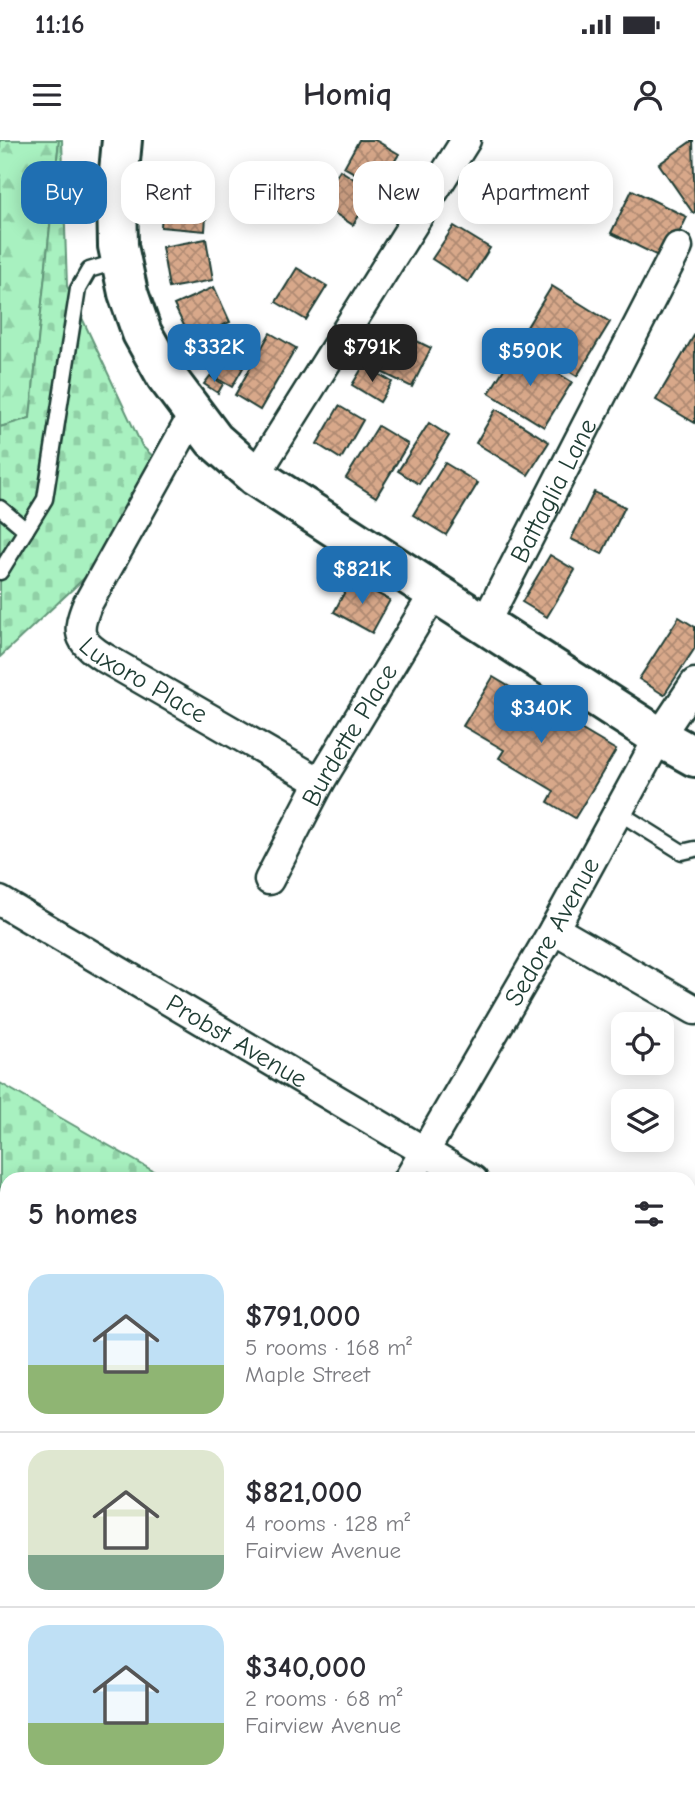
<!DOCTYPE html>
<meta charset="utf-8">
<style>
body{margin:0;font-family:"Comic Neue",sans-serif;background:#f2f2f3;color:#2b2b33;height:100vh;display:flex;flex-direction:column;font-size:26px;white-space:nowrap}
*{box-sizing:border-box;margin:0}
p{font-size:23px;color:#7c7c81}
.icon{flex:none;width:38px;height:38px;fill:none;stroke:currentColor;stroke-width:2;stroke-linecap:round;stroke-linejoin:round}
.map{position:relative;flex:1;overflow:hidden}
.side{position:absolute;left:0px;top:1032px;width:696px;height:625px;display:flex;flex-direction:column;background:#fff;border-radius:21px 21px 0 0;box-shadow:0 4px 18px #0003}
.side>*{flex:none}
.guide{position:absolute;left:21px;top:21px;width:654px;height:63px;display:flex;gap:14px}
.buttons{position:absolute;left:611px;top:872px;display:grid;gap:14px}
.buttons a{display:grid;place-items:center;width:63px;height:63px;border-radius:14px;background:#fff;box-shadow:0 4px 18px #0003;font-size:35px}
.price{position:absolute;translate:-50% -60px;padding:0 16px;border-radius:14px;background:#1f6fb2;color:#fff;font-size:23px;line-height:46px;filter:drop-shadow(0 2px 4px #0008)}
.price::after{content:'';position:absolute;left:50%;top:42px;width:21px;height:16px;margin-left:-10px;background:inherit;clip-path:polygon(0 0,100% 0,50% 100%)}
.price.active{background:#222;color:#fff}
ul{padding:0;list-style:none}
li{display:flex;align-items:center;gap:21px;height:175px;padding:0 28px}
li+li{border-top:2px solid #e1e1e2}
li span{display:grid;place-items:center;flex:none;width:196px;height:140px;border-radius:21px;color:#555}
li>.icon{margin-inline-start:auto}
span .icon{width:84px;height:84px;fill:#fffc;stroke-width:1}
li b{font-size:30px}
h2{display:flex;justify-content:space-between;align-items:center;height:84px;padding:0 28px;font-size:30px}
.tag{padding:0 24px;border-radius:21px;background:#fff;box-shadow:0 4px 18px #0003;font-size:24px;line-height:63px}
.tag.active{background:#1f6fb2;color:#fff}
.status{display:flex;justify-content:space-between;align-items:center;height:49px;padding:0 35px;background:#fff;direction:ltr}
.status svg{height:19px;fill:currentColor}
header{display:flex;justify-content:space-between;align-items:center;height:91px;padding:0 28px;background:#fff;font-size:32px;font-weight:700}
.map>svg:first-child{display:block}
</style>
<div class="status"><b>11:16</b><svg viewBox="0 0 49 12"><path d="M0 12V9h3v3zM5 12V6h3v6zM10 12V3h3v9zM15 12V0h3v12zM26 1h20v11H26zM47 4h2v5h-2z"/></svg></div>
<header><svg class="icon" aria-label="menu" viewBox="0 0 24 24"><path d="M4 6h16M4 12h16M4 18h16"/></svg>Homiq<svg class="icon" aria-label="person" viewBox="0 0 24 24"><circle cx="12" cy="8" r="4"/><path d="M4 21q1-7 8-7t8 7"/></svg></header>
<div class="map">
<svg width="695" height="1656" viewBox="0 0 695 1656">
<defs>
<pattern id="forest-firs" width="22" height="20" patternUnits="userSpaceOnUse" patternTransform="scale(1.75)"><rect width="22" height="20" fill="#a8f1c0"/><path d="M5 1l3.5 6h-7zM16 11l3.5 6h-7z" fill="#90d0a6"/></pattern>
<pattern id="cemetery-stones" width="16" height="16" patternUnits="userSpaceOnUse" patternTransform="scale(1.75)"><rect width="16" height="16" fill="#a8f1c0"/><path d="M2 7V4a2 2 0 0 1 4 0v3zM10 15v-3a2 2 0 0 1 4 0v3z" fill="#90d0a6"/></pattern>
<pattern id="building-cross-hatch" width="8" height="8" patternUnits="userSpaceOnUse" patternTransform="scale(1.75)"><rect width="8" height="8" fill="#d8a88a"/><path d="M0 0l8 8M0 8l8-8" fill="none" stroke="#af8a72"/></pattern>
</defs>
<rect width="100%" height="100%" fill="#fff"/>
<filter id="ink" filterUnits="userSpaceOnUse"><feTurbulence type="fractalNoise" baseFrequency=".0143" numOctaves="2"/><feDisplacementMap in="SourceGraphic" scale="14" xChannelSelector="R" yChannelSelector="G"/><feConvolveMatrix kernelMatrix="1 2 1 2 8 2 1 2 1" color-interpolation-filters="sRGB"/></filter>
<g filter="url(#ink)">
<polygon fill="url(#forest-firs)" stroke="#64977a" stroke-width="2" points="0,0 59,0 30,278 0,287"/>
<g fill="url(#cemetery-stones)" stroke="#64977a" stroke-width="2">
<polygon points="59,0 62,0 67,146 142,306 159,322 94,429 0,517 0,287 30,278"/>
<polygon points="0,943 167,1039 7,1040 7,1517 0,1513"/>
</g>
<polygon fill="#a8f1c0" stroke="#64977a" stroke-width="2" points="260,1650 433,1650 430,1656 273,1656"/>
<g fill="url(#building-cross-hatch)" stroke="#1f3d34" stroke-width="2">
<polygon points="359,0 375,0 399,14 379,47 344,27"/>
<polygon points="693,0 695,72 693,73 659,24"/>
<polygon points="340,30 374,52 353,85 319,63"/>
<polygon points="164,45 208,49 205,91 161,87"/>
<polygon points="632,50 687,77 666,120 611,93"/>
<polygon points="454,86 490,108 468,142 432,119"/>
<polygon points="206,99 213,140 169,148 162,107"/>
<polygon points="297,128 327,146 306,180 276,162"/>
<polygon points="552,146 610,182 577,236 519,200"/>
<polygon points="214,147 230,182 191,200 174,165"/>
<polygon points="392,189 431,208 412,247 373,228"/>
<polygon points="270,193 296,208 260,270 235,255"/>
<polygon points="695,194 695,283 656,260"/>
<polygon points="227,207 248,219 232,247 211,235"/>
<polygon points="517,208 572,242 544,287 489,253"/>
<polygon points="364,225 392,242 380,262 352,245"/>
<polygon points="210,236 223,244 218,253 204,244"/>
<polygon points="339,266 363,280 341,319 317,304"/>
<polygon points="496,269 549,302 528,335 476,303"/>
<polygon points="429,283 449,296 419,344 398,331"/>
<polygon points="378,286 408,304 376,357 346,338"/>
<polygon points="445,323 478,343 446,395 413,375"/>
<polygon points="594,352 625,367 602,414 571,399"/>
<polygon points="550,415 575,430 547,477 522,462"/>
<polygon points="351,440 390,460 372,493 334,472"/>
<polygon points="679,477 695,487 695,508 664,555 639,539"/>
<polygon points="493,537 616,610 575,678 548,662 554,651 499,618 504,610 463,586"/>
<polygon points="467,1650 514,1650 525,1656 464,1656"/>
</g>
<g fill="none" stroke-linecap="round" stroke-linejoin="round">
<defs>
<g id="lane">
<polyline points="0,368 26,390"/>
<polyline points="0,432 45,359 78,149 89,130 119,121"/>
<polyline points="618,672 682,712 695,709"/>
<polyline points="0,1262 7,1266"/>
</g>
<g id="street">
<path id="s1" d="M194,273l-107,192c-11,27 -9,36 16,52l217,125"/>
<polyline points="255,336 466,0"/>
<path id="s2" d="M485,483l193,-376"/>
<path id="s3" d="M269,740l51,-98 115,-190"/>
<path id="s4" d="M0,761l473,279"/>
<polyline points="554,789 695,870"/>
<path id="s5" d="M408,1040l146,-251 105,-192 36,-54"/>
<polyline points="690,1162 695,1165"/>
<polyline points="690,1354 695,1357"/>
<polyline points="135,1656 138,1650"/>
</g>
<polyline id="secondary" points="122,0 117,53 118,106 128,153 142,193 166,236 214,300 255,336 659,597 695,617"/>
</defs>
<use href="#lane" stroke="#1f3d34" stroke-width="19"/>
<use href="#street" stroke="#1f3d34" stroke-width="33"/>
<use href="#secondary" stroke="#1f3d34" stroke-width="44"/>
<use href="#lane" stroke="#fff" stroke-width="14"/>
<use href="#street" stroke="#fff" stroke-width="28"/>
<use href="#secondary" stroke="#fff" stroke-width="38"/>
</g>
</g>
<g text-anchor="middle" stroke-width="6" stroke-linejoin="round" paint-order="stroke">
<g font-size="26" fill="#1f3d34" stroke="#fff">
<text dy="9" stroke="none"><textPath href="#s2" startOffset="149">Battaglia Lane</textPath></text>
<text dy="9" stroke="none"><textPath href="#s1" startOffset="329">Luxoro Place</textPath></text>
<text dy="9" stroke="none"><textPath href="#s3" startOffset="166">Burdette Place</textPath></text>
<text dy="9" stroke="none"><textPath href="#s5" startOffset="287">Sedore Avenue</textPath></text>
<text dy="9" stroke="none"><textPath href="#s4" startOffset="275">Probst Avenue</textPath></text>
</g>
</g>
</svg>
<div class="buttons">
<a><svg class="icon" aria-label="locate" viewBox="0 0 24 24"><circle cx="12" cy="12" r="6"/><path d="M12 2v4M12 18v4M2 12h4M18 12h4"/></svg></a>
<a><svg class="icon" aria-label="layers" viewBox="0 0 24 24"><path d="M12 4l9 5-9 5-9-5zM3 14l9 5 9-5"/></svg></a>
</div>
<b class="price" style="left:214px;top:244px">$332K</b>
<b class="price active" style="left:372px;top:244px">$791K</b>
<b class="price" style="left:530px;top:248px">$590K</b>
<b class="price" style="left:362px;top:466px">$821K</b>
<b class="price" style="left:541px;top:605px">$340K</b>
<div class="guide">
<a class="tag active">Buy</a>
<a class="tag">Rent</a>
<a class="tag">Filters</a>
<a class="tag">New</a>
<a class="tag">Apartment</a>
</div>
<section class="side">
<h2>5 homes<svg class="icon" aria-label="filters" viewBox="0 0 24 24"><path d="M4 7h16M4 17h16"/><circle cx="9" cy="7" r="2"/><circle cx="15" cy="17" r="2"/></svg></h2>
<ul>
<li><span style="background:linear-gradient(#bfe0f5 65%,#8fb573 0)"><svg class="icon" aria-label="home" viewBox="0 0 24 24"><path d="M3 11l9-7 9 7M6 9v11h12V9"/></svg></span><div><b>$791,000</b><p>5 rooms · 168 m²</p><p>Maple Street</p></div></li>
<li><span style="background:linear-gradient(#dfe7d0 75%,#7fa58c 0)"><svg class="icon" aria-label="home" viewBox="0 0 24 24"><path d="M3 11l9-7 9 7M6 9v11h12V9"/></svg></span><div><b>$821,000</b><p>4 rooms · 128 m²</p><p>Fairview Avenue</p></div></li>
<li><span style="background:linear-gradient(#bfe0f5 70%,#8fb573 0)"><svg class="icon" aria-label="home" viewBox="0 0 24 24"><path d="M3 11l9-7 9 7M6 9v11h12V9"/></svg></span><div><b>$340,000</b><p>2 rooms · 68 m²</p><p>Fairview Avenue</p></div></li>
</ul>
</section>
</div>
